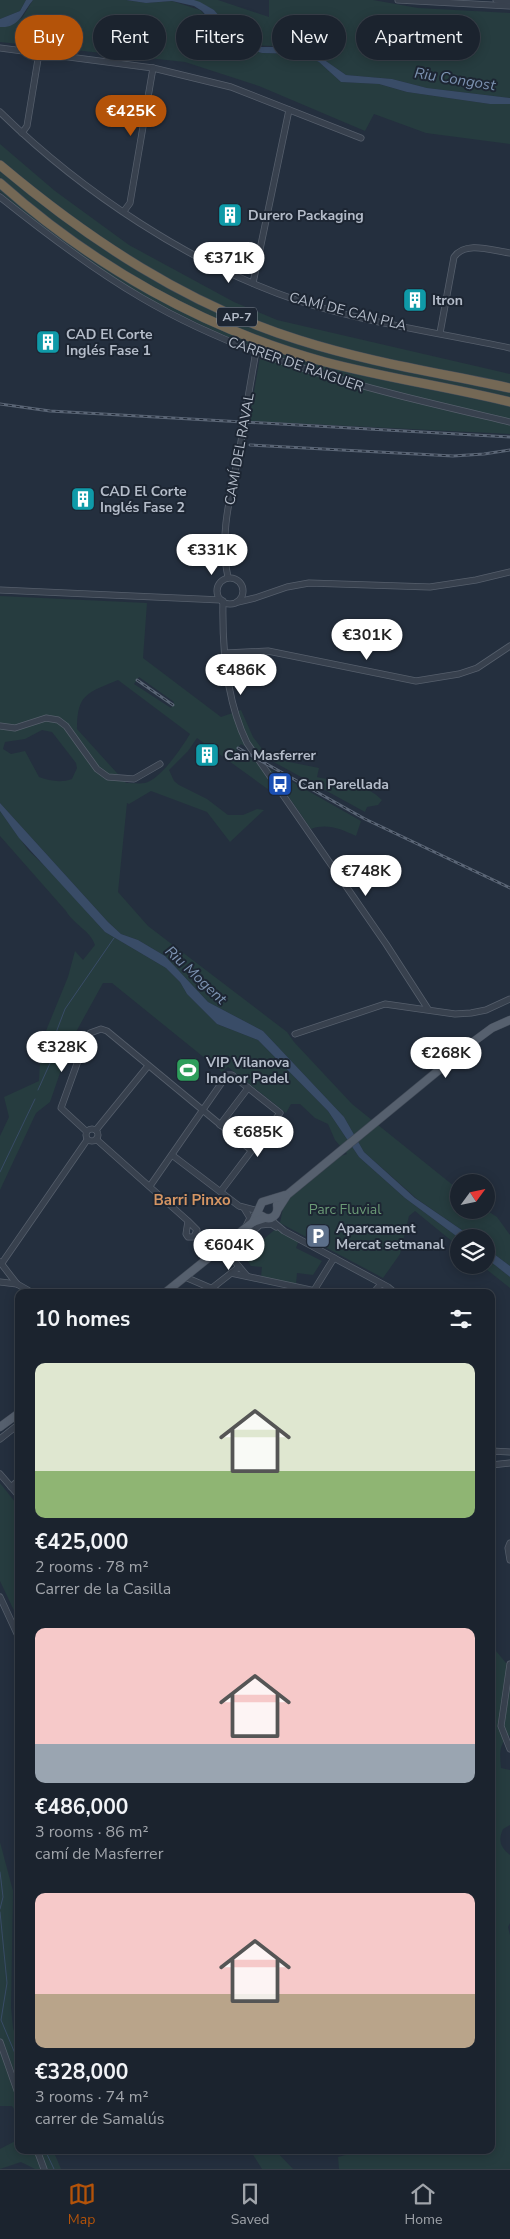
<!DOCTYPE html>
<meta charset="utf-8">
<style>
body{margin:0;font-family:"Nunito Sans",sans-serif;background:#282f3a;color:#f1f3f6;height:100vh;display:flex;flex-direction:column;font-size:19px;white-space:nowrap}
*{box-sizing:border-box;margin:0}
p{font-size:16px;color:#a0a4aa}
.icon{flex:none;width:28px;height:28px;fill:none;stroke:currentColor;stroke-width:2;stroke-linecap:round;stroke-linejoin:round}
.map{position:relative;flex:1;overflow:hidden}
.details{position:absolute;left:15px;top:1289px;width:480px;height:865px;display:flex;flex-direction:column;background:#1b232e;border-radius:10px;box-shadow:0 2px 12px #0003,0 0 0 1px #39404a}
.details>*{flex:none}
.banner{position:absolute;left:15px;top:15px;width:480px;height:45px;display:flex;gap:10px}
.needle{width:32px;rotate:57deg}
.buttons{position:absolute;left:450px;top:1174px;display:grid;gap:10px}
.buttons a{display:grid;place-items:center;width:45px;height:45px;border-radius:50%;background:#1b232e;box-shadow:0 2px 12px #0003,0 0 0 1px #39404a;font-size:25px}
.price{position:absolute;translate:-50% -42px;padding:0 11px;border-radius:18px;background:#fff;color:#222;font-size:16px;line-height:32px;filter:drop-shadow(0 1px 2px #0008)}
.price::after{content:'';position:absolute;left:50%;top:30px;width:15px;height:11px;margin-left:-8px;background:inherit;clip-path:polygon(0 0,100% 0,50% 100%)}
.price.on{background:#b45309;color:#fff}
ul{padding:0;list-style:none}
li{display:grid;align-content:center;gap:10px;height:265px;padding:0 20px}
li span{display:grid;place-items:center;height:155px;border-radius:10px;color:#555}
li>.icon{margin-inline-start:auto}
span .icon{width:90px;height:90px;fill:#fffc;stroke-width:1}
li b{font-size:21px}
h2{display:flex;justify-content:space-between;align-items:center;height:60px;padding:0 20px;font-size:21px}
.tag{padding:0 18px;border-radius:22px;background:#1b232e;box-shadow:0 2px 12px #0003,0 0 0 1px #39404a;font-size:18px;line-height:45px}
.tag.on{background:#b45309;color:#fff}
.tabs{display:flex;justify-content:space-around;align-items:center;height:70px;border-top:1px solid #39404a;background:#1b232e;font-size:14px;color:#a0a4aa}
.tabs a{display:grid;justify-items:center;gap:2px}
.tabs .on{color:#b45309}
.map>svg:first-child{display:block}
</style>
<div class="map">
<svg width="510" height="2169" viewBox="0 0 510 2169">
<rect width="100%" height="100%" fill="#242f3e"/>
<g fill="#263c3f" fill-rule="evenodd">
<polygon points="0,0 26,0 20,11 0,19"/>
<polygon points="33,0 126,0 146,3 172,1 200,10 233,45 262,53 302,54 319,62 341,82 379,84 407,92 490,104 510,104 510,144 426,133 374,114 365,131 259,86 185,62 0,42 0,27 22,18"/>
<polygon points="194,0 218,0 269,17 269,0 373,0 418,8 510,13 510,98 427,88 392,79 346,75 313,52 297,47 248,45 235,36 214,10"/>
<path d="M0,144l55,47 74,54 105,57 43,18 233,54v60l-261,-13 12,-70c-55,-23 -108,-48 -158,-79 -36,-24 -70,-52 -103,-80z"/>
<path d="M0,596l147,7 -4,55 78,59 20,-7 12,27 16,21 50,10 -2,9c21,5 50,7 65,23l-4,5 -11,2 -2,5 -124,-68 -5,6 125,71 -5,15c-15,-7 -29,-13 -45,-7l-27,-39 -8,5 -79,-57 -9,13 -19,19 5,11 5,4 28,14 21,16h15l14,-6 7,1 -34,32 -23,-30 -56,-21 -22,13 -2,-1 -9,89 30,34 139,106 7,10 58,62 107,86v20h27l11,7 13,18v31l-24,-18v-10l-14,-1 -55,-38 -53,-47 -20,-35 -81,-86 -55,-29 -43,-46 -27,-16 -17,-6 -13,-12 -108,-119zM139,677l35,25 -3,6 -37,-24zM118,680l72,54c-8,13 -29,45 -45,49 -5,1 -13,0 -19,0l-49,-54c0,-36 11,-36 41,-49zM42,730l10,2 24,31 1,5 -5,11c-11,4 -22,2 -33,-2l-14,-26 -14,3 -8,-5 2,-7 20,-3z"/>
<path d="M0,811l28,39 25,24 52,58 61,36 14,14 7,12 30,30 41,16 70,71 31,46 46,41 54,40v9l-44,-36 -6,5 -9,38 -17,24 -103,-55 4,-20 57,-47 6,-2 -12,-14 -7,-16 -13,-6 -15,-14h-9l-5,9 -58,-46 -6,5 -110,-89h-9l-32,58 -21,61 -14,11 -36,77v-54l9,-19 -5,-20 35,-16 2,-38 27,-66 7,-26 8,9 12,-15c-5,-15 -21,-20 -29,-34l-66,-75z"/>
<polygon points="277,1228 299,1240 296,1248 322,1261 313,1275 297,1273 296,1284 261,1277 262,1267 251,1266 244,1255"/>
<polygon points="486,1258 510,1277 510,1288 481,1265 486,1265"/>
<polygon points="0,1483 19,1507 19,1621 0,1581"/>
<path d="M491,1645l15,18h4v72c-12,9 -10,20 -9,33l9,2v55l-7,4c-5,11 -3,18 7,26v68l-2,4 2,8v234h-171l-1,-12 26,-7h127z"/>
<polygon points="0,1842 13,1891 11,2008 13,2028 19,2044 19,2116 12,2106 0,2106"/>
<polygon points="19,2139 19,2150 53,2150 61,2169 35,2169 21,2162 0,2169 0,2149"/>
<polygon points="250,2150 275,2150 293,2169 262,2169"/>
</g>
<g fill="#394c67">
<path d="M26,0h7c-11,13 -13,28 -33,27v-8l20,-8z"/>
<polygon points="126,0 194,0 200,2 214,10 243,43 256,47 293,47 313,52 346,75 392,79 427,88 510,98 510,104 490,104 407,92 379,84 341,82 319,62 302,54 262,53 233,45 202,11 194,6 172,1 146,3"/>
<polygon points="0,803 108,922 121,934 138,940 165,956 208,1002 263,1031 344,1117 364,1152 415,1198 472,1237 459,1238 405,1198 359,1157 328,1111 258,1040 217,1024 187,994 180,982 166,968 105,932 19,838 0,811"/>
<polygon points="486,1248 510,1266 510,1277 486,1258"/>
</g>
<g fill="none" stroke-linecap="round" stroke-linejoin="round">
<g stroke="#394c67" stroke-width="1">
<polyline points="38,1090 51,1061 57,1030 65,1009 114,938"/>
<polyline points="0,1172 35,1099"/>
<polyline points="0,1872 3,1897 0,1909"/>
<polyline points="0,1912 7,1983 1,2020 19,2063"/>
<polyline points="45,2150 54,2169"/>
</g>
<defs>
<g id="minor">
<polyline points="398,0 510,6"/>
<polyline points="496,0 510,1"/>
<polyline points="0,48 153,68 231,87 361,138"/>
<path d="M0,112c82,80 191,153 299,189 67,22 142,32 211,47"/>
<polyline points="22,133 27,126 39,53"/>
<path d="M0,197c45,36 92,72 142,101 114,67 241,94 368,124"/>
<polyline points="124,211 130,203 153,68"/>
<polyline points="253,283 289,110"/>
<path d="M440,333l14,-76c12,-17 39,-6 56,-4"/>
<polyline points="245,415 256,351"/>
<path d="M228,577c-10,-44 5,-91 13,-135"/>
<circle cx="230" cy="591" r="13"/>
<polyline points="0,590 221,600"/>
<path d="M223,601c-1,47 3,99 24,142l139,201 42,65"/>
<polyline points="238,602 255,598 287,587 309,583 430,587 476,580 510,572"/>
<polyline points="226,653 268,651 416,681 459,674 477,668 510,646"/>
<polyline points="0,726 15,728 46,718 58,720 66,726 97,769 108,777 134,779 160,764"/>
<polyline points="295,1034 385,1004 455,1014 471,1013 486,1010 510,999"/>
<polyline points="220,1125 248,1088"/>
<circle cx="92" cy="1135" r="6"/>
<polyline points="96,1130 148,1066"/>
<polyline points="86,1131 61,1108 83,1047 90,1033 101,1029 107,1031 251,1150"/>
<polyline points="96,1139 188,1221 186,1234 188,1237 194,1237 197,1230 188,1221"/>
<polyline points="172,1155 239,1206 259,1211"/>
<polyline points="150,1186 227,1075 232,1075 280,1113 221,1191"/>
<polyline points="244,1208 250,1218 246,1226"/>
<polyline points="270,1219 284,1231 388,1287 394,1292"/>
<polyline points="226,1251 247,1276"/>
<polyline points="227,1253 260,1225 271,1224 276,1227"/>
<polyline points="0,1262 17,1284 31,1292"/>
<polyline points="2,1263 87,1140"/>
<polyline points="231,1273 320,1292"/>
<polyline points="185,1277 220,1292"/>
<polyline points="0,1282 17,1284"/>
<polyline points="207,1292 239,1267"/>
<polyline points="313,1292 334,1258"/>
<polyline points="374,1292 381,1284"/>
<polyline points="0,1439 19,1424"/>
<polyline points="491,1451 510,1452"/>
<polyline points="491,1465 510,1463"/>
<polyline points="0,1474 19,1496"/>
<polyline points="11,1487 19,1480"/>
<polyline points="510,1543 508,1548 510,1560"/>
<polyline points="0,1597 19,1638"/>
<polyline points="510,1664 501,1726 510,1749"/>
<polyline points="0,2042 19,2096"/>
<polyline points="37,2150 44,2169"/>
</g>
<g id="major">
<polyline points="278,1209 287,1195 473,1042 492,1028 510,1020"/>
<path d="M262,1216c9,6 17,-1 15,-11"/>
<polyline points="253,1222 262,1202 285,1195"/>
<polyline points="166,1292 253,1222 265,1218"/>
<polyline points="0,1427 19,1413"/>
</g>
<g id="highway">
<path d="M0,165c89,75 187,140 299,175 69,22 141,33 211,48"/>
<path d="M0,183c93,83 204,146 325,179 61,16 124,25 185,40"/>
</g>
</defs>
<use href="#minor" stroke="#565f6c" stroke-width="7"/>
<use href="#major" stroke="#414a57" stroke-width="9"/>
<use href="#highway" stroke="#434c59" stroke-width="10"/>
<use href="#minor" stroke="#38414e" stroke-width="5.5"/>
<use href="#major" stroke="#56606e" stroke-width="8"/>
<use href="#highway" stroke="#746855" stroke-width="9"/>
<defs>
<g id="rail">
<polyline points="0,404 50,411 510,437"/>
<polyline points="250,445 453,456 484,454 510,450"/>
<polyline points="137,680 173,705"/>
<polyline points="238,748 365,819 510,888"/>
</g>
</defs>
<use href="#rail" stroke="#5a6575" stroke-width="3"/>
<use href="#rail" stroke="#1d2633" stroke-width="1" stroke-dasharray="4" stroke-linecap="butt"/>
<defs>
<polyline id="minor-bridge" points="241,442 245,415"/>
</defs>
<use href="#minor-bridge" stroke="#565f6c" stroke-width="7" stroke-linecap="butt"/>
<use href="#minor-bridge" stroke="#38414e" stroke-width="5.5"/>
</g>
<defs>
<symbol id="building-square" viewBox="-11 -11 22 22"><rect x="-9" y="-9" width="18" height="18" rx="4" fill="#0f9aa8" stroke="#1d2633"/><path d="M-4-6H4V6H1V3H-1V6H-4ZM-2.5-4.3h1.7v1.8h-1.7ZM.8-4.3h1.7v1.8H.8ZM-2.5-1h1.7V.8h-1.7ZM.8-1h1.7V.8H.8Z" fill="#fff"/></symbol>
<symbol id="bus-square" viewBox="-11 -11 22 22"><rect x="-9" y="-9" width="18" height="18" rx="4" fill="#1a4fb4" stroke="#1d2633"/><path d="M-5-6H5V4H4V6H2V4H-2V6H-4V4H-5ZM-3.5-4V0h7V-4ZM-3.5 1.2v1.5H-2V1.2ZM2 1.2v1.5H3.5V1.2Z" fill="#fff"/></symbol>
<symbol id="stadium-square" viewBox="-11 -11 22 22"><rect x="-9" y="-9" width="18" height="18" rx="4" fill="#2e9e5b" stroke="#1d2633"/><path d="M0-5a6.5 5 0 1 0 0 10a6.5 5 0 1 0 0-10ZM-3.5-1.8h7v3.6h-7Z" fill="#fff"/></symbol>
<symbol id="parking-square" viewBox="-11 -11 22 22"><rect x="-9" y="-9" width="18" height="18" rx="4" fill="#5c6f8a" stroke="#1d2633"/><path d="M-3.5-5.5H1a3.5 3.5 0 0 1 0 7H-1V5.5H-3.5ZM-1-3.4V-.6H.8a1.4 1.4 0 0 0 0-2.8Z" fill="#fff"/></symbol>
</defs>
<g fill-rule="evenodd">
<use href="#building-square" x="216" y="201" width="28" height="28"/>
<use href="#building-square" x="401" y="286" width="28" height="28"/>
<use href="#building-square" x="34" y="328" width="28" height="28"/>
<use href="#building-square" x="69" y="485" width="28" height="28"/>
<use href="#building-square" x="193" y="741" width="28" height="28"/>
<use href="#bus-square" x="266" y="770" width="28" height="28"/>
<use href="#stadium-square" x="174" y="1056" width="28" height="28"/>
<use href="#parking-square" x="304" y="1222" width="28" height="28"/>
</g>
<g text-anchor="middle" stroke-width="4" stroke-linejoin="round" paint-order="stroke">
<rect fill="#1d2633" stroke="#878f9c" stroke-width="1" x="217" y="307.5" width="40" height="19" rx="4"/>
<g font-size="12" font-weight="bold" fill="#b4bcc9">
<text x="237" y="321">AP-7</text>
</g>
<g font-size="14" font-weight="bold" fill="#b4bcc9" stroke="#1d2633" text-anchor="start">
<text x="248" y="220">Durero Packaging</text>
<text x="432" y="305">Itron</text>
<text x="66" y="339">CAD El Corte<tspan x="66" dy="16">Inglés Fase 1</tspan></text>
<text x="100" y="496">CAD El Corte<tspan x="100" dy="16">Inglés Fase 2</tspan></text>
<text x="224" y="760">Can Masferrer</text>
<text x="298" y="789">Can Parellada</text>
<text x="206" y="1067">VIP Vilanova<tspan x="206" dy="16">Indoor Padel</tspan></text>
<text x="336" y="1233">Aparcament<tspan x="336" dy="16">Mercat setmanal</tspan></text>
</g>
<g font-size="14" fill="#b4bcc9" stroke="#1d2633">
<text transform="translate(348 311) rotate(14)" y="5">CAMÍ DE CAN PLA</text>
<text transform="translate(296 364) rotate(19)" y="5">CARRER DE RAIGUER</text>
<text transform="translate(239 449) rotate(-80)" y="5">CAMÍ DEL RAVAL</text>
</g>
<g font-size="14" fill="#6b9a76" stroke="#1d2633">
<text x="345" y="1214">Parc Fluvial</text>
</g>
<g font-size="15" font-style="italic" fill="#7c92b1" stroke="#1d2633">
<text transform="translate(455 79) rotate(9)" y="5">Riu Congost</text>
<text transform="translate(196 975) rotate(43)" y="5">Riu Mogent</text>
</g>
<g font-size="15" font-weight="bold" fill="#d59563" stroke="#1d2633">
<text x="192" y="1205">Barri Pinxo</text>
</g>
</g>
</svg>
<div class="buttons">
<a><svg class="needle" viewBox="-14 -14 28 28"><path d="M0-13l5 13h-10z" fill="#e53935"/><path d="M0 13l5-13h-10z" fill="#a0a4aa"/></svg></a>
<a><svg class="icon" aria-label="layers" viewBox="0 0 24 24"><path d="M12 4l9 5-9 5-9-5zM3 14l9 5 9-5"/></svg></a>
</div>
<b class="price on" style="left:131px;top:137px">€425K</b>
<b class="price" style="left:229px;top:284px">€371K</b>
<b class="price" style="left:212px;top:576px">€331K</b>
<b class="price" style="left:367px;top:661px">€301K</b>
<b class="price" style="left:241px;top:696px">€486K</b>
<b class="price" style="left:366px;top:897px">€748K</b>
<b class="price" style="left:62px;top:1073px">€328K</b>
<b class="price" style="left:446px;top:1079px">€268K</b>
<b class="price" style="left:258px;top:1158px">€685K</b>
<b class="price" style="left:229px;top:1271px">€604K</b>
<div class="banner">
<a class="tag on">Buy</a>
<a class="tag">Rent</a>
<a class="tag">Filters</a>
<a class="tag">New</a>
<a class="tag">Apartment</a>
</div>
<section class="details">
<h2>10 homes<svg class="icon" aria-label="filters" viewBox="0 0 24 24"><path d="M4 7h16M4 17h16"/><circle cx="9" cy="7" r="2"/><circle cx="15" cy="17" r="2"/></svg></h2>
<ul>
<li><span style="background:linear-gradient(#dfe7d0 70%,#8fb573 0)"><svg class="icon" aria-label="home" viewBox="0 0 24 24"><path d="M3 11l9-7 9 7M6 9v11h12V9"/></svg></span><div><b>€425,000</b><p>2 rooms · 78 m²</p><p>Carrer de la Casilla</p></div></li>
<li><span style="background:linear-gradient(#f6c9c9 75%,#9aa5b1 0)"><svg class="icon" aria-label="home" viewBox="0 0 24 24"><path d="M3 11l9-7 9 7M6 9v11h12V9"/></svg></span><div><b>€486,000</b><p>3 rooms · 86 m²</p><p>camí de Masferrer</p></div></li>
<li><span style="background:linear-gradient(#f6c9c9 65%,#b9a48a 0)"><svg class="icon" aria-label="home" viewBox="0 0 24 24"><path d="M3 11l9-7 9 7M6 9v11h12V9"/></svg></span><div><b>€328,000</b><p>3 rooms · 74 m²</p><p>carrer de Samalús</p></div></li>
</ul>
</section>
</div>
<nav class="tabs">
<a class="on"><svg class="icon" aria-label="map" viewBox="0 0 24 24"><path d="M3 6l6-2 6 2 6-2v14l-6 2-6-2-6 2zM9 4v14M15 6v14"/></svg>Map</a>
<a><svg class="icon" aria-label="saved" viewBox="0 0 24 24"><path d="M7 4h10v16l-5-4-5 4z"/></svg>Saved</a>
<a><svg class="icon" aria-label="home" viewBox="0 0 24 24"><path d="M3 11l9-7 9 7M6 9v11h12V9"/></svg>Home</a>
</nav>
